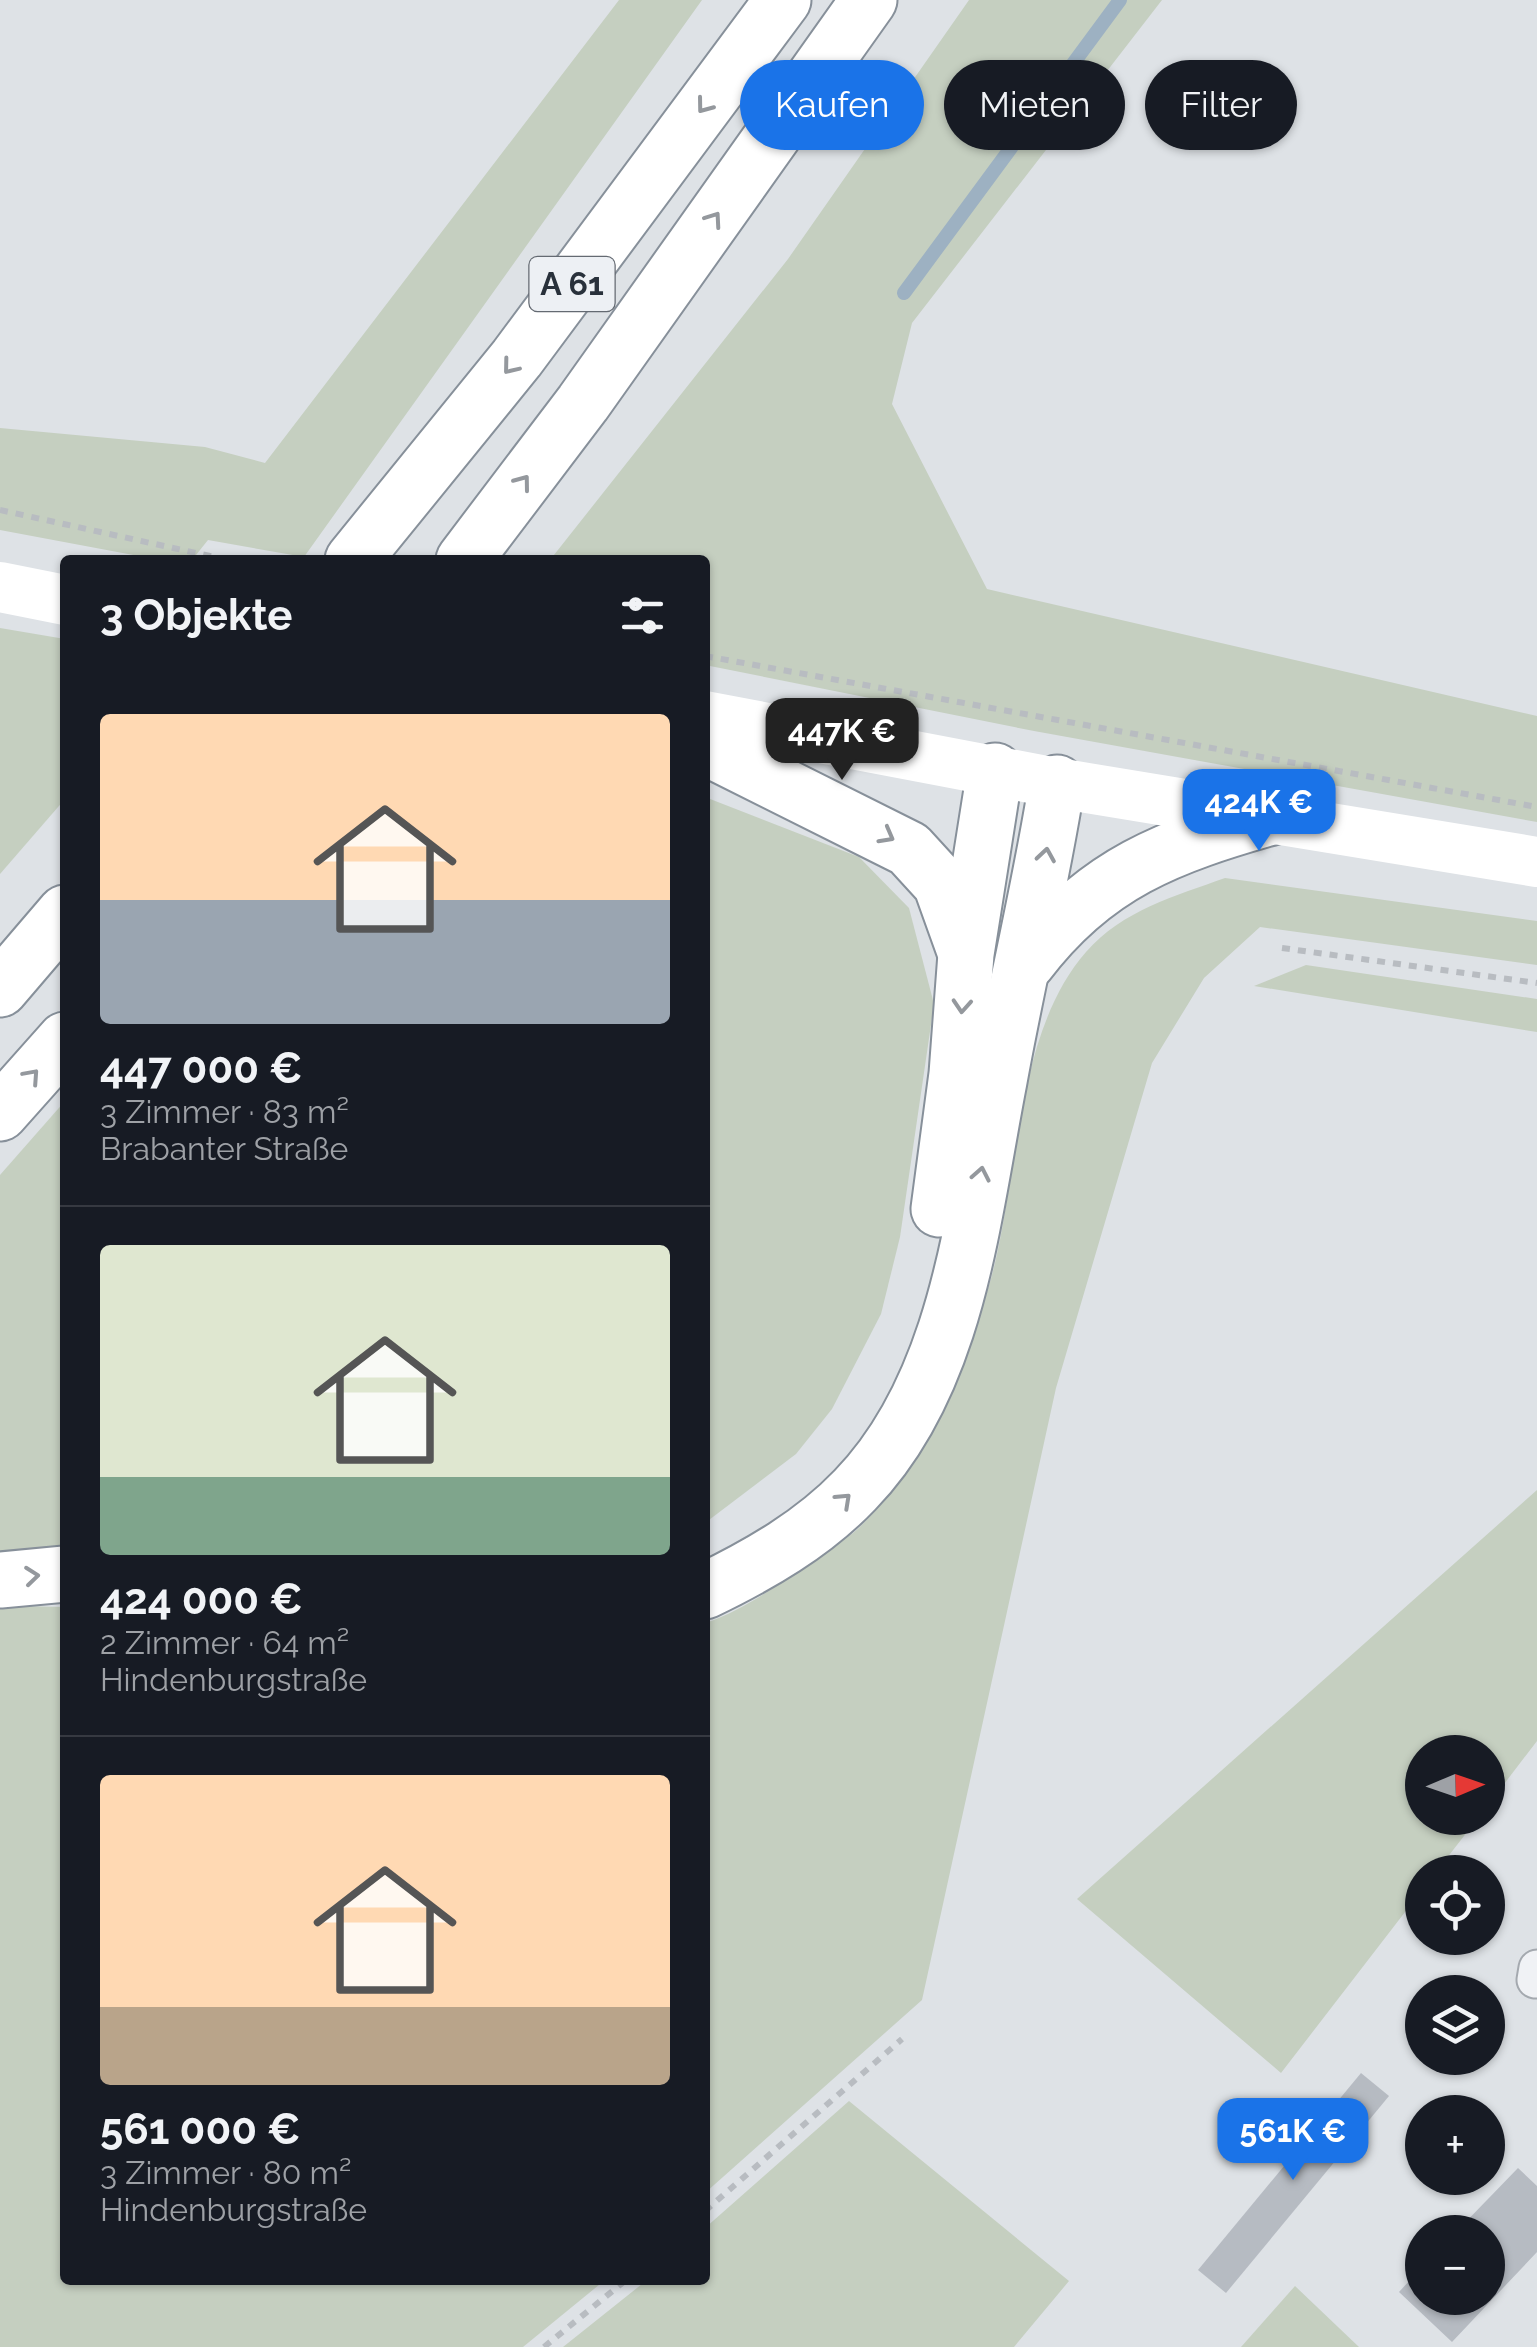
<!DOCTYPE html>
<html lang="de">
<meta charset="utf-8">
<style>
body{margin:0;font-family:Raleway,sans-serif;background:#20242c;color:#f1f3f6;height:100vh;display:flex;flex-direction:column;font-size:38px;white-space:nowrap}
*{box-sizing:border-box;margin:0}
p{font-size:32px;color:#9ea1a6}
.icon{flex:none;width:55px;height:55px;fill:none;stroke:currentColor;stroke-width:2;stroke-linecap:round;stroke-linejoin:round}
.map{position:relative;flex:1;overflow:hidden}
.panel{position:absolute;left:60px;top:555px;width:650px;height:1730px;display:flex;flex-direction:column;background:#171b24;border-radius:10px;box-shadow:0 2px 8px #0004}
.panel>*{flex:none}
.banner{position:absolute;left:740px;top:60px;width:645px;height:90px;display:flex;gap:20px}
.needle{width:65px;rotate:88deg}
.buttons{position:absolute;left:1405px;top:1735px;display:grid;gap:20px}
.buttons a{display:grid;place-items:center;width:100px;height:100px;border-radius:50%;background:#171b24;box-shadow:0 2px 8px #0004;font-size:50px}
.price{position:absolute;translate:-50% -85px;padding:0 22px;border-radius:20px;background:#1a73e8;color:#fff;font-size:32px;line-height:65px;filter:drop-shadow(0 2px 5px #0008)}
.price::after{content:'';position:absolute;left:50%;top:60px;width:30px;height:22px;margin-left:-15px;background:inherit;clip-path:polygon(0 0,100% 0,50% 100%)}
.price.active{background:#222;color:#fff}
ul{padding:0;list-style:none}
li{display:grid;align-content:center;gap:20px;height:530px;padding:0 40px}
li+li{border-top:2px solid #363941}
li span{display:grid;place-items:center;height:310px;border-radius:10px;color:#555}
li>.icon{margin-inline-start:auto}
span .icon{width:180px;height:180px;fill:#fffc;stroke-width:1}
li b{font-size:42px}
h2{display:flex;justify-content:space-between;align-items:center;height:120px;padding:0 40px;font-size:42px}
.pill{padding:0 35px;border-radius:45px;background:#171b24;box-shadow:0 2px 8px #0004;font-size:35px;line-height:90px}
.pill.active{background:#1a73e8;color:#fff}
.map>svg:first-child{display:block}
</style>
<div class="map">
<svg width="1537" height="2347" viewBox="0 0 1537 2347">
<rect width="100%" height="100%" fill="#dee2e6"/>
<g fill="#c5cfc0">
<polygon points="619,0 702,0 304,557 208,540 192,560 160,560 0,530 0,428 205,447 265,463"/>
<polygon points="969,0 1162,0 912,323 892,404 987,589 1537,716 1537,822 1034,731 705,665 705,560 550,560 788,259"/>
<polygon points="0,628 65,639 65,799 0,874"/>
<polygon points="705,797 859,857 909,908 934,1004 900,1237 881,1314 832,1409 796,1454 705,1523"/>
<path d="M1225,878l312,43v44l-277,-38 -56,51 -52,85 -96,325 -134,612 -217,193v-570c35,-12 61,-30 92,-51 18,-13 38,-25 56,-39 67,-57 126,-195 144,-279 21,-94 23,-227 89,-302 37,-42 89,-56 139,-74z"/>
<polygon points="1306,965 1537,999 1537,1032 1254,986"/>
<polygon points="65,1101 65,1557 0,1562 0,1175"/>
<polygon points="1537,1490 1537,1741 1488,1805 1488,1752 1422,1752 1422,1818 1478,1818 1436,1872 1422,1872 1422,1890 1281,2073 1077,1899"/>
<polygon points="19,1606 65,1607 65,2280 605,2280 523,2347 0,2347 0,1609"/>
<polygon points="849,2101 1069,2281 1014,2347 563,2347 647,2280 705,2280 705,2228"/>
<polygon points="1295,2286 1359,2347 1241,2347"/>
</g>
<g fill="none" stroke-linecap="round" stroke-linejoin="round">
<polyline stroke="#9db1c2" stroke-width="14" points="904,293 1120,0"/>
</g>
<g fill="#b6bbc2">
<polygon points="1361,2073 1389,2096 1226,2293 1198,2270"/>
<polygon points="1518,2168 1537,2186 1537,2252 1452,2342 1399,2292 1422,2267 1422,2298 1488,2298 1488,2232 1456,2232"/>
</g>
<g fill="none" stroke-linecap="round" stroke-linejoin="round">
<defs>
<polyline id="street" points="1535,1980 1537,1968"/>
<g id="highway">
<polyline points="353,560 517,358 783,0"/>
<polyline points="464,560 583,403 869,0"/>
<polyline points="705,747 909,849 941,884 965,951"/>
<path d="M1027,963c68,-90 142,-117 248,-147"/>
<polyline points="0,989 65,913"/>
<polyline points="0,1113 65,1040"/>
<polyline points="939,1209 957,1074 966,954 995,771"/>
<polyline points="0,1580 65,1574"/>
<path d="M705,1591c54,-26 108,-57 150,-101 103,-106 117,-271 144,-409 18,-100 42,-197 58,-298"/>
</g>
</defs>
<use href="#street" stroke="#a4a9af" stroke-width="39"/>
<use href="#highway" stroke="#87909a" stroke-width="59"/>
<g stroke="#b8bcc1" stroke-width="6" stroke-dasharray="8 8" stroke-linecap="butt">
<polyline points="0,510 228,560"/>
<polyline points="705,656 1537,807"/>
<polyline points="1282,948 1537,983"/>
<polyline points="705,2211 902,2039"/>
<polyline points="544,2347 626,2280"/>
</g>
<use href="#street" stroke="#f0f2f5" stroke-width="35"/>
<g stroke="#fff" stroke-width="50">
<polyline points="0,587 65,600"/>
<polyline points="705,716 1057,783 1537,862"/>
</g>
<use href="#highway" stroke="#fff" stroke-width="55"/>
</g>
<defs><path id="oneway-chevron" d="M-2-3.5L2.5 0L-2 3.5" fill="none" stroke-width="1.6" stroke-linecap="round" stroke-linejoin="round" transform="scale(2.5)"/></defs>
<g stroke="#94989d">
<use href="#oneway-chevron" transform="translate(704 106) rotate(127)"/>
<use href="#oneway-chevron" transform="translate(714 219) rotate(-55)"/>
<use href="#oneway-chevron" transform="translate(510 367) rotate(129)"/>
<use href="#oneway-chevron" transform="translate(523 482) rotate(-53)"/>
<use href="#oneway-chevron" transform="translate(887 836) rotate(29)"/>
<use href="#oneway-chevron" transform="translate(1046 855) rotate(-81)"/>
<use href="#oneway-chevron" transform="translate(962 1006) rotate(94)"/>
<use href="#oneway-chevron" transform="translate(32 1076) rotate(-48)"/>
<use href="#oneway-chevron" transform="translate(981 1174) rotate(-79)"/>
<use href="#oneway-chevron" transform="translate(844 1500) rotate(-43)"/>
<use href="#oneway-chevron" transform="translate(32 1576) rotate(-6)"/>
</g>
<g text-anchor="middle" stroke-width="9" stroke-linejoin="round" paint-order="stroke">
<rect fill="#edf0f4" stroke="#646a72" stroke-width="2.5" x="529.5" y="257" width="85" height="54" rx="8"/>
<g font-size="32" font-weight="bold" fill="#29313b">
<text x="572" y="295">A 61</text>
</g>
</g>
</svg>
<div class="buttons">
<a><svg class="needle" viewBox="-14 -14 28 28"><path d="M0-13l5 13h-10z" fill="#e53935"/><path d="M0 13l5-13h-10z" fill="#9ea1a6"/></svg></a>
<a><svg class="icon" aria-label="locate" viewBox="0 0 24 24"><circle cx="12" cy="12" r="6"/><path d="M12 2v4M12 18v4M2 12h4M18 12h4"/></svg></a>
<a><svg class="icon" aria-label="layers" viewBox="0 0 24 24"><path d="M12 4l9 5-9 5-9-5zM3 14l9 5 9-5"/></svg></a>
<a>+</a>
<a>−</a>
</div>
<b class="price active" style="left:842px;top:783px">447K €</b>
<b class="price" style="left:1259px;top:854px">424K €</b>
<b class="price" style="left:1293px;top:2183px">561K €</b>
<div class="banner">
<a class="pill active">Kaufen</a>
<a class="pill">Mieten</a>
<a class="pill">Filter</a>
</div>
<section class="panel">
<h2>3 Objekte<svg class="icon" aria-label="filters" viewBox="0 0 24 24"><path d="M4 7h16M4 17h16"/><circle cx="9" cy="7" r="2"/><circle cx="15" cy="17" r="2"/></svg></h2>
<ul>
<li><span style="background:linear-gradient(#ffd9b3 60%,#9aa5b1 0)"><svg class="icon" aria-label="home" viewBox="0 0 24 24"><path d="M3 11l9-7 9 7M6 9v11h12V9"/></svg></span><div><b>447 000 €</b><p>3 Zimmer · 83 m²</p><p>Brabanter Straße</p></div></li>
<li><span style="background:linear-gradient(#dfe7d0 75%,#7fa58c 0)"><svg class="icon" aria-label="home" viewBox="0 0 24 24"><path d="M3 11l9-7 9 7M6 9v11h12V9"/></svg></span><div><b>424 000 €</b><p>2 Zimmer · 64 m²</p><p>Hindenburgstraße</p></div></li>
<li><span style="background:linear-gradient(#ffd9b3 75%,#b9a48a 0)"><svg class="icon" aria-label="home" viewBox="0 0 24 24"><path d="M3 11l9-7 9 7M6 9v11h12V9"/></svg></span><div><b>561 000 €</b><p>3 Zimmer · 80 m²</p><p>Hindenburgstraße</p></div></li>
</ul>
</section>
</div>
